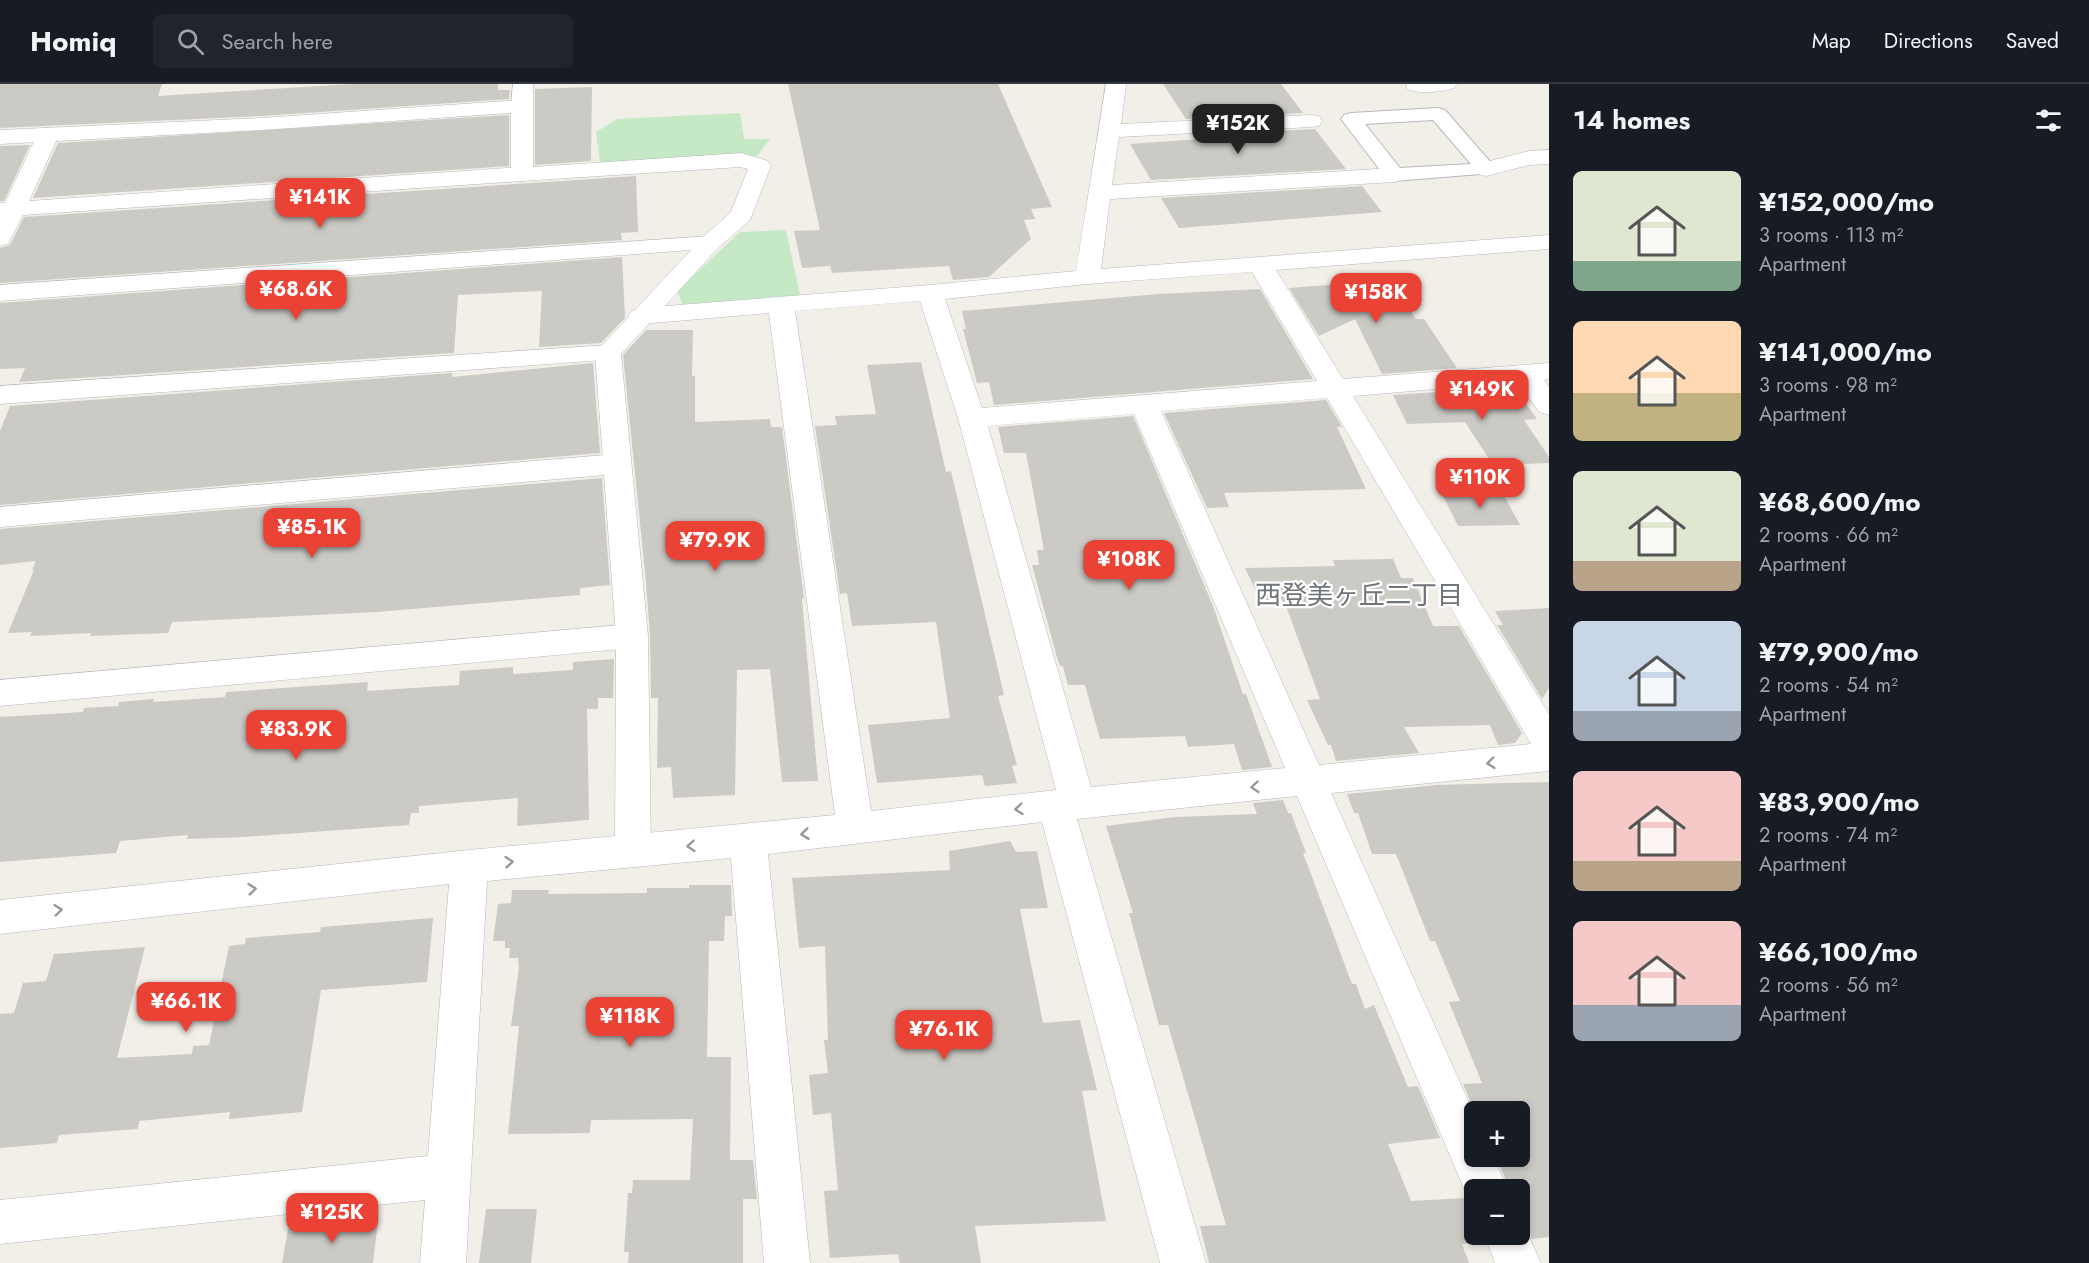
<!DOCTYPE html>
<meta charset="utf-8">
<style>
body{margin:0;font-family:Jost,"Noto Sans JP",sans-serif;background:#20242c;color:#f1f3f6;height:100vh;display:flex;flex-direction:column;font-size:22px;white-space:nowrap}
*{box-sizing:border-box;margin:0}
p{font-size:20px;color:#9ea1a6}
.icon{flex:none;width:33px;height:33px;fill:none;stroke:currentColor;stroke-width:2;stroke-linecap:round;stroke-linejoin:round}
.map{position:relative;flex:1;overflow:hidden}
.side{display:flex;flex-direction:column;background:#171b24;width:540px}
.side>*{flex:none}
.fabs{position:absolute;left:1464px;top:1017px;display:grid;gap:12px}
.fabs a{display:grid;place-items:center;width:66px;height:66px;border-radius:9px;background:#171b24;box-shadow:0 3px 9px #0003;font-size:30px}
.price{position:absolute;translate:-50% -51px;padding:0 14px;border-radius:12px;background:#ea4335;color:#fff;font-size:20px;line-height:39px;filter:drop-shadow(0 2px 3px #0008)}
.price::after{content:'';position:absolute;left:50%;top:36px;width:18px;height:14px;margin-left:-9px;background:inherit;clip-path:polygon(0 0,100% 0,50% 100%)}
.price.current{background:#222;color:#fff}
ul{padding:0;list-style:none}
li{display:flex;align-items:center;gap:18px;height:150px;padding:0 24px}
li span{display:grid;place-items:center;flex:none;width:168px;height:120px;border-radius:9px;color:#555}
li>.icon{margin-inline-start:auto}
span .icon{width:72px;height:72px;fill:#fffc;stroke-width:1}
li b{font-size:26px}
h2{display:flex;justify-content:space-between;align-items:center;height:72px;padding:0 24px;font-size:26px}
header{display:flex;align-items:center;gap:36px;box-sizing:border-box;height:84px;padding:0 30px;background:#171b24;border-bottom:2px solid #363941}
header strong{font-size:28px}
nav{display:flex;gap:33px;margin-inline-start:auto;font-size:21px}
.search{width:420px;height:54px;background:#20242c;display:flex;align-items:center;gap:15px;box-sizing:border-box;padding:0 21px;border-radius:9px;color:#9ea1a6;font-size:22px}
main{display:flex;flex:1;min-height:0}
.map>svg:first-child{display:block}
</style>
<header>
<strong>Homiq</strong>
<div class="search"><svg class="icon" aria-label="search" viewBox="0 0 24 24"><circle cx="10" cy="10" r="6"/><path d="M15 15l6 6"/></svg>Search here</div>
<nav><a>Map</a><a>Directions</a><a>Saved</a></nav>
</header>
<main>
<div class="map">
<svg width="1549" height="1179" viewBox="0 0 1549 1179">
<rect width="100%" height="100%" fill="#f1efe8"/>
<g fill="#c5e8c5">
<polygon points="740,29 744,55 770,55 757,72 600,80 596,48 617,35"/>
<polygon points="786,146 800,211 683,221 677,207 740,148"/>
</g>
<g fill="#cccac5">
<polygon points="0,0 162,0 158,12 353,0 498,0 498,6 510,6 509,15 262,32 0,44"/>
<polygon points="788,0 998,0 1052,123 1031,125 1035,135 1024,136 1031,155 989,193 953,196 949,182 832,189 830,182 802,184 794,147 820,146"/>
<polygon points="1163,0 1281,0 1303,29 1186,35"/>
<polygon points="592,3 591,77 535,81 535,5"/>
<polygon points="509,31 509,82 33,114 58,59"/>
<polygon points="1315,45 1346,85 1151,96 1130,60 1199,55 1196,51"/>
<polygon points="30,61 4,117 0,117 0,62"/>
<polygon points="636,92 638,148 621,149 622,156 0,199 0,164 10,161 24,133"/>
<polygon points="1362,102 1382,128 1179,144 1161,114"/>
<polygon points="622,173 625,234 601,259 539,263 542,207 458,211 454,269 19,298 25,284 0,285 0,219"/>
<polygon points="1390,196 1416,235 1424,235 1457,284 1382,290 1355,235 1319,252 1289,204"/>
<polygon points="1260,205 1313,295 994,321 989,298 977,299 963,245 966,245 962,227 1158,210"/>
<polygon points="646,246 693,246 692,292 695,292 695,338 770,335 771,343 782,343 804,514 802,515 818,697 782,698 770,585 737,586 735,711 673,714 671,683 657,684 658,614 651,614 650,552 646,498 623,271"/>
<polygon points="921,278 946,388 951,387 1004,611 998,612 1017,681 1012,682 1017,699 985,702 982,691 877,699 868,641 950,634 936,538 852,542 847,509 840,510 815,342 837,341 835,332 876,330 867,281"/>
<polygon points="593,279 600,369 0,421 0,347 10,322 452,289 452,293"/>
<polygon points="1514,303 1537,335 1524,336 1549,373 1549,379 1493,381 1465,338 1407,340 1393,311"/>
<polygon points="1326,316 1342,343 1337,343 1366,405 1224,409 1229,423 1207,424 1164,329"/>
<polygon points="1133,332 1213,522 1243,610 1246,610 1272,683 1242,686 1234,660 1188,663 1185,652 1100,655 1085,601 1068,601 1063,582 1060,582 1058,577 1032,481 1039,481 1037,466 1044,466 1026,369 1004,369 998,343"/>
<polygon points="602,394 610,501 580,504 580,511 377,528 172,538 168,549 90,552 91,549 30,552 32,548 8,549 34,486 32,486 36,477 0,481 0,445"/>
<polygon points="1441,408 1502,408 1520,441 1458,442"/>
<polygon points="1393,475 1401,494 1413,494 1433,542 1459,542 1522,649 1515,659 1498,661 1490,641 1404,643 1419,669 1336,677 1331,661 1328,661 1307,616 1320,615 1286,522 1281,515 1260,516 1245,484 1335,482 1333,476"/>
<polygon points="1549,524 1549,604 1542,615 1497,541 1503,541 1495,527"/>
<polygon points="614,575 613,614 598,614 598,625 587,625 589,736 517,742 518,714 419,722 419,729 411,729 409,741 243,753 187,755 188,751 120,757 116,769 0,778 0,633 83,628 84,624 118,622 119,618 154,615 153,618 225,613 226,608 368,598 367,607 459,601 460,587 513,583 513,590 573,586 573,578"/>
<polygon points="1549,698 1549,1153 1532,1155 1520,1131 1520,1106 1510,1106 1496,1072 1520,1072 1520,1028 1475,1028 1463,1000 1482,999 1449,918 1460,917 1435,857 1430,857 1396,770 1372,770 1358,729 1354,729 1347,710 1437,701"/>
<polygon points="1283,716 1288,729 1291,729 1306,769 1303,769 1352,900 1356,900 1365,925 1374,921 1408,1003 1418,1002 1440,1054 1388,1060 1411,1117 1466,1114 1469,1122 1474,1125 1474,1150 1482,1150 1485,1158 1462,1160 1469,1179 1209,1179 1200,1142 1226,1141 1168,941 1159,941 1129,829 1133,829 1106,742 1175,733 1257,730 1253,719"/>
<polygon points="1010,757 1016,768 1037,767 1048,824 1020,825 1043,939 1080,936 1097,1006 1082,1007 1106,1137 975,1142 981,1179 900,1179 898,1170 830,1174 824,1107 838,1106 831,1029 813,1031 809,991 828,989 824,956 828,956 825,862 799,864 792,794 950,786 949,767"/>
<polygon points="689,801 731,801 732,832 725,832 724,857 709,857 707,973 731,973 730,1076 753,1076 757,1115 743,1115 743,1179 628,1179 629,1168 624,1168 628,1109 632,1109 633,1096 690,1096 693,1035 591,1036 590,1049 508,1050 519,942 511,942 519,883 518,874 509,874 510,864 505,864 505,857 493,857 498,820 511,819 512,806 549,806 548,810 647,809 647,804 689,804"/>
<polygon points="433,834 427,898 321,906 302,1028 229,1035 230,1028 139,1037 138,1045 59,1051 57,1059 0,1064 0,930 14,929 23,899 46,897 54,870 145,863 117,974 192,970 193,962 209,961 229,862 245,860 246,854 320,848 321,843"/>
<polygon points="486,1125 537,1125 531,1179 479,1179"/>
<polygon points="378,1137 373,1179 282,1179 288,1145"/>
</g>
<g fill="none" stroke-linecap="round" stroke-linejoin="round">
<defs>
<path id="pedestrian" d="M1438,24l7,2 48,55 3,4 -3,4 -99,8 -7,-2 -46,-60 3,-4 7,-2zM1433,36l38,44 -71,4 -35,-44z"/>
<g id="minor">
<polygon points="513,0 533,0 533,22 529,26 522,28 515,26 511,22"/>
<path d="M1106,0h20l-5,40 190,-9 8,1 3,5 -3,5 -8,1 -192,10 -7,48 282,-17 8,2 3,5 -3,5 -8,2 -284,17 -9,70 448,-34v14l-273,21 67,109 206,-16v16l-5,1 5,7v28l-10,-3 -21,-30 -165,14 196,318v57l-218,22 143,321v42h19l15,34h-34v17l-3,-2 -174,-409 -220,23 129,444h-46l-118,-441 -274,32 42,409h-46l-33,-405 -244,23 -21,382h-46l5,-63 -425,44v-44l428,-44 21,-272 -449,50v-34l469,-50 366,-35 -66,-502 -128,11 -9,-3 -4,-5 4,-5 9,-3 289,-23 146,-14zM1252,188l65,109 -335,27 -37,-109 142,-15zM920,217l38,117 98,372 -185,21 -76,-500zM1327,314l204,346 -212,21 -158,-354zM1134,330l151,354 -194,19 -103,-361z"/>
<path d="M1407,0h50l-3,4c-14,4 -31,6 -45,2l-3,-4z"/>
<polygon points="48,44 56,46 59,51 29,117 522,83 530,85 533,90 530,95 522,97 23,131 8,160 0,162 0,119 5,119 37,51 40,46"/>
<polygon points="1549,66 1549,80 1529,81 1486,92 1478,90 1475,85 1478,80 1529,67"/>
<polygon points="710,152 718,154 722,159 718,164 0,217 0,201"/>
<polygon points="608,261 617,263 621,269 617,275 0,320 0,302"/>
<polygon points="617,370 627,373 631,380 627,387 617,390 0,443 0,423"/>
<polygon points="632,540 643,543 648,552 643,561 632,564 0,622 0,596"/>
<polygon points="1520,1133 1541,1179 1495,1179 1484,1150 1520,1150"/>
</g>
<polygon id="tertiary" points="522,16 529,18 533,22 533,83 741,69 768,77 771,82 750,136 718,164 621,270 648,552 651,767 646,778 633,783 620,778 615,767 616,552 595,269 702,154 731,128 748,85 740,83 522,97 514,95 511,90 511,29 262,46 0,60 0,46 262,34"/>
</defs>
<use href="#pedestrian" stroke="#b5b8bc" stroke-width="2"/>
<use href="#minor" stroke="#b5b8bc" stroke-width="1"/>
<use href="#tertiary" stroke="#b5b8bc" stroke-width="1"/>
<use href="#pedestrian" fill="#fff" fill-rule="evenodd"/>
<use href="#minor" fill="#fff" fill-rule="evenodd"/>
<use href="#tertiary" fill="#fff" fill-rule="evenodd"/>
</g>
<defs><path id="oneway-chevron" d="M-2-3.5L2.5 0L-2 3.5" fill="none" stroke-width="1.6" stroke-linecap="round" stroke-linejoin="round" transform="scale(1.5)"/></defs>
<g stroke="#979a9d">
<use href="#oneway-chevron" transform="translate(1491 679) rotate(174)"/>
<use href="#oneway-chevron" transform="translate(1255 703) rotate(175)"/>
<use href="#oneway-chevron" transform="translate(1019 725) rotate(174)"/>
<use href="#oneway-chevron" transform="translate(805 750) rotate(173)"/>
<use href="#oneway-chevron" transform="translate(691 762) rotate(175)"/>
<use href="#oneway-chevron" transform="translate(509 778) rotate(-5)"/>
<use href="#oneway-chevron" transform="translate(252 805) rotate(-6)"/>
<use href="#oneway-chevron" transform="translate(58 826) rotate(-6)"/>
</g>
<g text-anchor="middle" stroke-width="4.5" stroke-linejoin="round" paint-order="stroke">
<g font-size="26" fill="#70757a" stroke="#fff">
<text x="1359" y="520">西登美ヶ丘二丁目</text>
</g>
</g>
</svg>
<div class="fabs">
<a>+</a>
<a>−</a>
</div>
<b class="price current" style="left:1238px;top:71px">¥152K</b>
<b class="price" style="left:320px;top:145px">¥141K</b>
<b class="price" style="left:296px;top:237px">¥68.6K</b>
<b class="price" style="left:1376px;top:240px">¥158K</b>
<b class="price" style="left:1482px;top:337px">¥149K</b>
<b class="price" style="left:1480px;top:425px">¥110K</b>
<b class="price" style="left:312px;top:475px">¥85.1K</b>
<b class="price" style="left:715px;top:488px">¥79.9K</b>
<b class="price" style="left:1129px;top:507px">¥108K</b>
<b class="price" style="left:296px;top:677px">¥83.9K</b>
<b class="price" style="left:186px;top:949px">¥66.1K</b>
<b class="price" style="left:630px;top:964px">¥118K</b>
<b class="price" style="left:944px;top:977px">¥76.1K</b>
<b class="price" style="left:332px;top:1160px">¥125K</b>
</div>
<section class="side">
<h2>14 homes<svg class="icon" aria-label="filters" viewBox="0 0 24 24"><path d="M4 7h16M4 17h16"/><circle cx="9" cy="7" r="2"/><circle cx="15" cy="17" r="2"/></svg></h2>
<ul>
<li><span style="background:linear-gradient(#dfe7d0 75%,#7fa58c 0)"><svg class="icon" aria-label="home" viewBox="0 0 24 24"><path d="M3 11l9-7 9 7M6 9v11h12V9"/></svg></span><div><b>¥152,000/mo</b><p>3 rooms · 113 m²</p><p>Apartment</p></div></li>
<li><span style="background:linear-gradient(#ffd9b3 60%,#c2b280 0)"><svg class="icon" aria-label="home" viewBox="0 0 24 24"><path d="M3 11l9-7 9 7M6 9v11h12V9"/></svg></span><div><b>¥141,000/mo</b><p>3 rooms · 98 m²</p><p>Apartment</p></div></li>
<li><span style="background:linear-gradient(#dfe7d0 75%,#b9a48a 0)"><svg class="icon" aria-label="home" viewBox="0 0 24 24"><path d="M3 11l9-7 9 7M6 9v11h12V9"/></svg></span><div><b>¥68,600/mo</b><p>2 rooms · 66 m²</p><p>Apartment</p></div></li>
<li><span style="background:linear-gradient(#c9d6e8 75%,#9aa5b1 0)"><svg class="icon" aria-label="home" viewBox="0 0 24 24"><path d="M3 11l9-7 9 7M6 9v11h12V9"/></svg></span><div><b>¥79,900/mo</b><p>2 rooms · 54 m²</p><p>Apartment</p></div></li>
<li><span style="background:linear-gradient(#f6c9c9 75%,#b9a48a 0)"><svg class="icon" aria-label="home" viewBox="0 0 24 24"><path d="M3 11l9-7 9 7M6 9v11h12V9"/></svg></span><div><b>¥83,900/mo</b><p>2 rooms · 74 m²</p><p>Apartment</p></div></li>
<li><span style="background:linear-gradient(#f6c9c9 70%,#9aa5b1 0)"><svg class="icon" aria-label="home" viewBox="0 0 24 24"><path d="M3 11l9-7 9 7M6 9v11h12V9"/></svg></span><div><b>¥66,100/mo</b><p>2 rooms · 56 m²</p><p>Apartment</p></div></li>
</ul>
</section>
</main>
